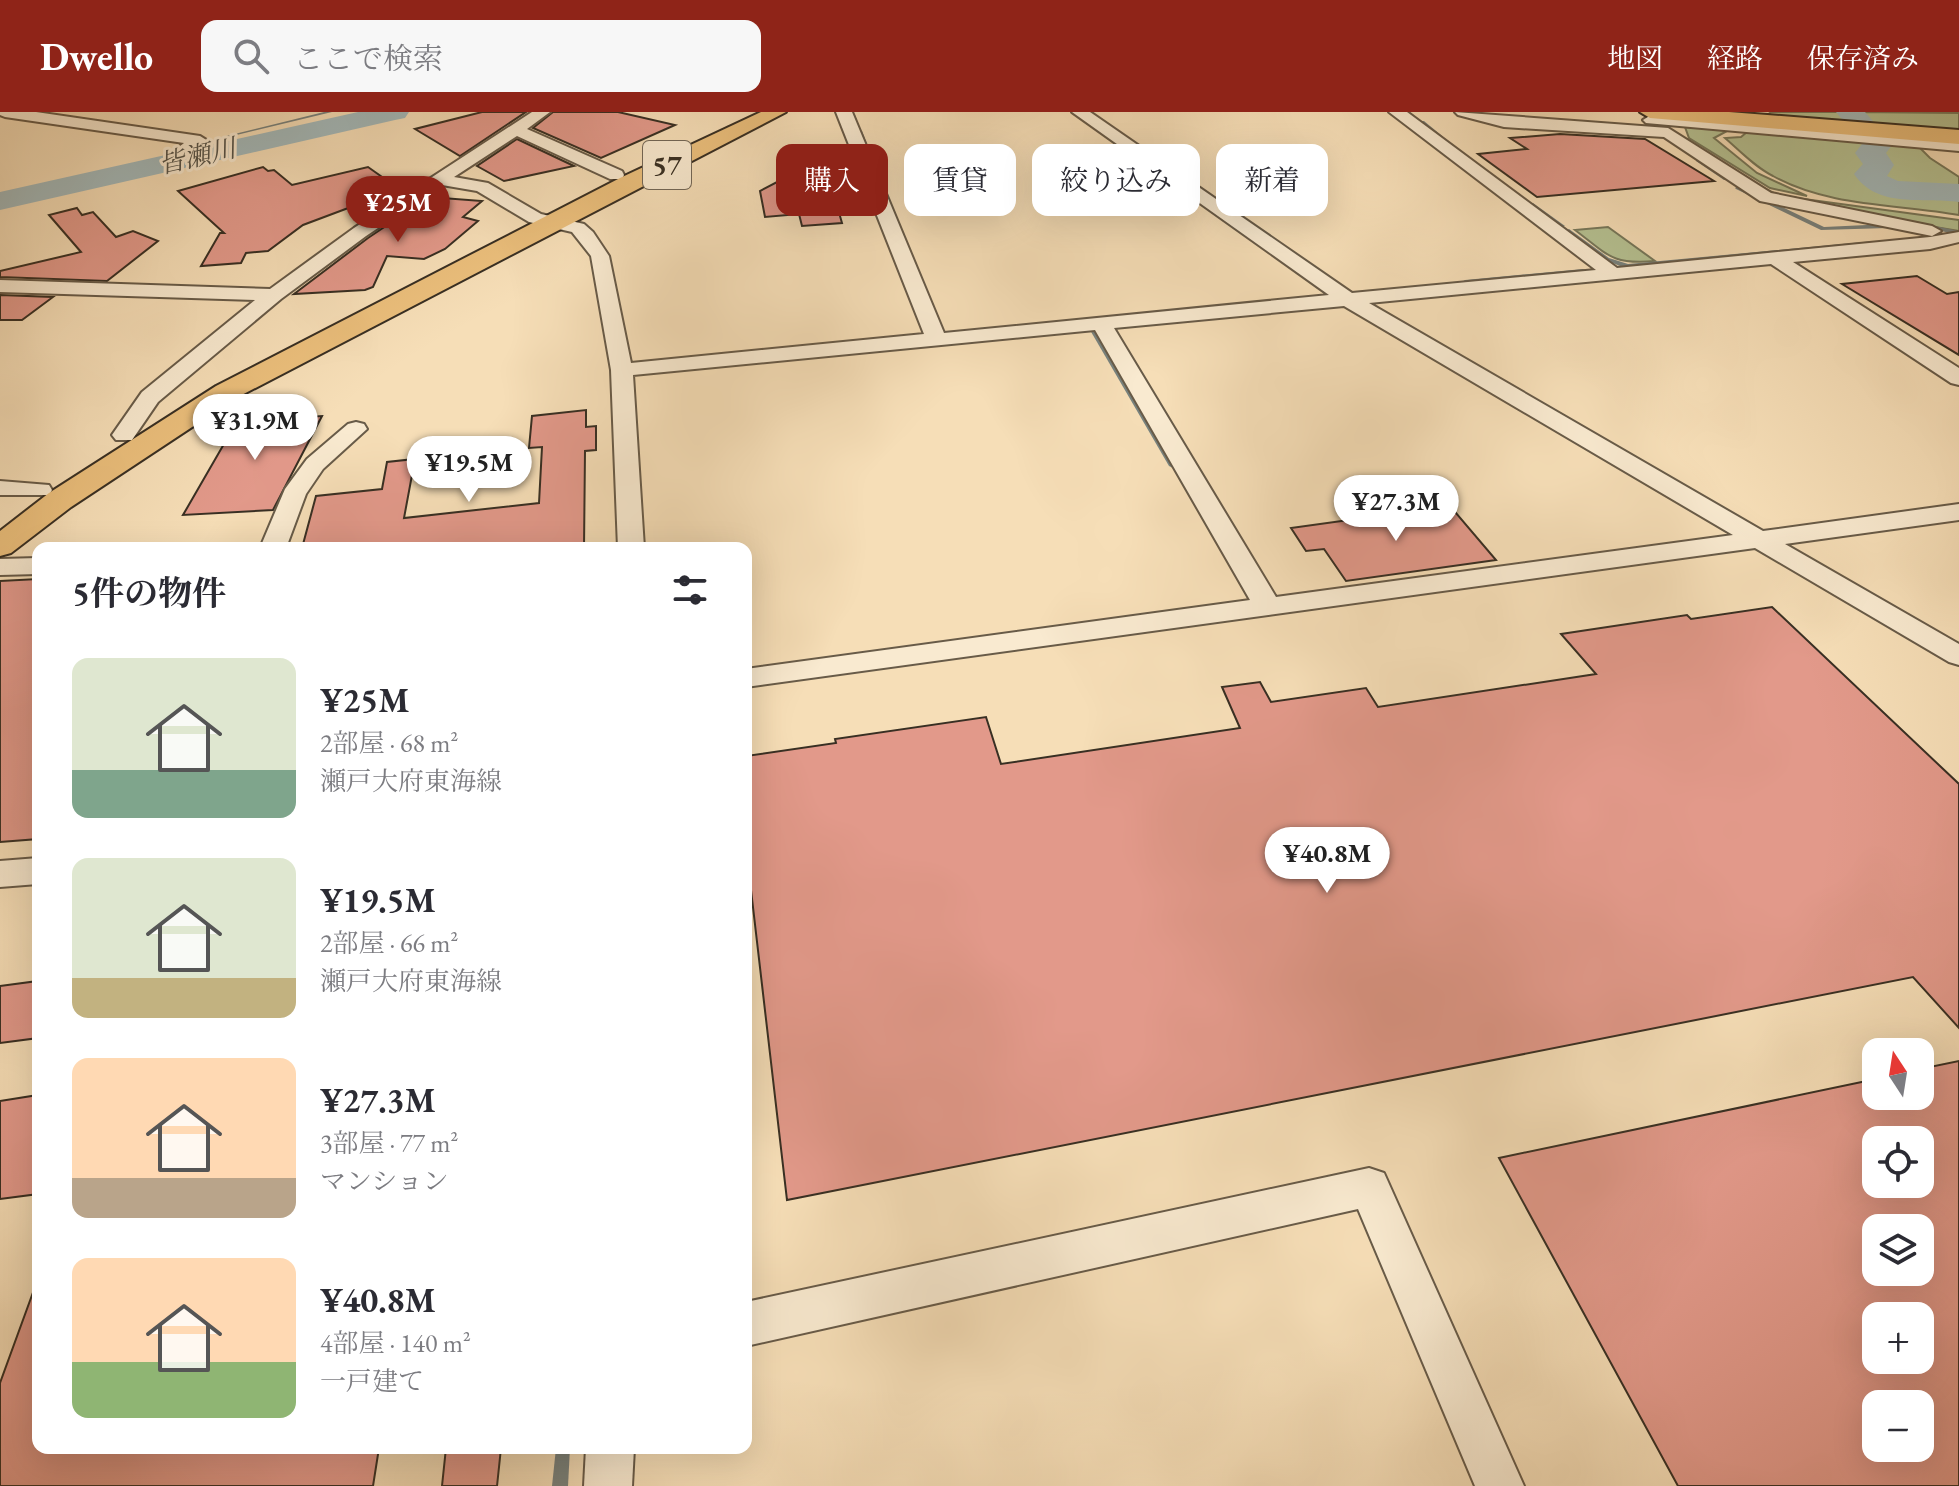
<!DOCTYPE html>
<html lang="ja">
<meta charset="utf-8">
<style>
body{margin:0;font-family:"EB Garamond","Noto Serif JP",serif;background:#f7f7f7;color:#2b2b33;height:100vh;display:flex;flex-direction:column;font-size:30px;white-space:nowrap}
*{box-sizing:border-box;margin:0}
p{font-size:26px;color:#7c7c81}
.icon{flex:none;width:44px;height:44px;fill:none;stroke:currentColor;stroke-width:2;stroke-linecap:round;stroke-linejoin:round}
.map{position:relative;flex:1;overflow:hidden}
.details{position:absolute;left:32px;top:430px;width:720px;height:912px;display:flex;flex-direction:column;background:#fff;border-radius:16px;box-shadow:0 8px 32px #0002}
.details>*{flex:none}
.guide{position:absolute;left:776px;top:32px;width:760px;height:72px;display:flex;gap:16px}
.needle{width:52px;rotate:348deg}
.tools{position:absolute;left:1862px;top:926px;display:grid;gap:16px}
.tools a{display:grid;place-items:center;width:72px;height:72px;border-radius:16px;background:#fff;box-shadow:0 8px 32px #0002;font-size:40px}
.price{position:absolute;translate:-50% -68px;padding:0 18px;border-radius:28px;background:#fff;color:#222;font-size:26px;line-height:52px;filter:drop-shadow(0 2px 4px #0008)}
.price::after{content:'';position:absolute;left:50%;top:48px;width:24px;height:18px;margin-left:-12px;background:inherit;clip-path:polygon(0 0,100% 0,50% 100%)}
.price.on{background:#8f2418;color:#fff}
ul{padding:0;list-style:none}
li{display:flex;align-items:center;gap:24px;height:200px;padding:0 40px}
li span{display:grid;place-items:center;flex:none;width:224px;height:160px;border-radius:16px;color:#555}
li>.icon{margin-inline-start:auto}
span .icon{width:96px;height:96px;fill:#fffc;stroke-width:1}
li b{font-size:34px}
h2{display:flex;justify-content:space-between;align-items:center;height:96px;padding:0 40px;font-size:34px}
.tag{padding:0 28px;border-radius:16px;background:#fff;box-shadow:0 8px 32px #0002;font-size:28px;line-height:72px}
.tag.on{background:#8f2418;color:#fff}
header{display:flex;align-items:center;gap:48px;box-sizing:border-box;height:112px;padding:0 40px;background:#8f2418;color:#fff}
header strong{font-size:38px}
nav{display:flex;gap:44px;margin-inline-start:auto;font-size:28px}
.search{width:560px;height:72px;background:#f7f7f7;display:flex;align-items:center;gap:20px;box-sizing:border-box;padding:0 28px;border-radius:16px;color:#7c7c81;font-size:30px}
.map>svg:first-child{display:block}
</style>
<header>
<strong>Dwello</strong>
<div class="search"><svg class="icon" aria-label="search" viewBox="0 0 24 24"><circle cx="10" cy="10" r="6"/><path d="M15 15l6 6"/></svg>ここで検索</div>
<nav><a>地図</a><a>経路</a><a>保存済み</a></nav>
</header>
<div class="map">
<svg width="1959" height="1374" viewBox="0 0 1959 1374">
<rect width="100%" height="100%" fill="#f6deb7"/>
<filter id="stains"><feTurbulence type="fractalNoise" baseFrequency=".0025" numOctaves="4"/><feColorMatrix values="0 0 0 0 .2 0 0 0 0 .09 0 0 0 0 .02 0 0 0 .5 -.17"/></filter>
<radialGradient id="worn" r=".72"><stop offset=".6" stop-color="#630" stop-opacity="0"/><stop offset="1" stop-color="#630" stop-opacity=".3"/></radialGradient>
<g fill="#b6c293" stroke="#77785b" stroke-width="2">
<path d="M1771,0h70l10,13 23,17 -8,6 7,16 -10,9c14,27 70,17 96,22v20c-61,-11 -131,-8 -186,-39 -18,-9 -33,-25 -48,-38l16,-1z"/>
<polygon points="1855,0 1959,1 1959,22 1865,13"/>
<polygon points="1685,15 1729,18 1714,26 1757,61 1807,84 1770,76 1689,26"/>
<path d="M1882,31l36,3 12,12 29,19v13l-16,-3v3c-23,1 -50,0 -70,-11l1,-6 8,-4 3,-9 -8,-5z"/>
<polygon points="1759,74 1778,83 1804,87 1959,108 1959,119 1869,104 1765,80"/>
<path d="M1608,115l47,34c-43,4 -47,-6 -80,-31z"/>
</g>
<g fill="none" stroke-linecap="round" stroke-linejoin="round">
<g fill="#78827e" fill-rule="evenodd">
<polygon points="324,0 332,0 216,28 214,27"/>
<polygon points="851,2 855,3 859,14 855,13"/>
<polygon points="1420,9 1424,9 1447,28 1447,30 1443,30 1420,11"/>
<polygon points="858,18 862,19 872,45 867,44"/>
<polygon points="1696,47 1700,47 1729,67 1724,68 1696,49"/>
<polygon points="1738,74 1824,115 1888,112 1891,114 1888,116 1821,118 1736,77 1735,76"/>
<polygon points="1529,91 1533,91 1565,114 1560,115 1529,93"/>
<polygon points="1925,112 1959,119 1959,123 1923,115 1922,114"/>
<polygon points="1569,117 1609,146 1628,152 1874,129 1877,131 1874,133 1625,156 1605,148 1567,120 1566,119"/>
<polygon points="1583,157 1585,158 1585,160 1465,172 1462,170 1465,168"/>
<polygon points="1093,216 1096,218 1177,354 1176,356 1173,356 1169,354 1090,218"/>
<polygon points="556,1336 570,1336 568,1374 552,1374"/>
</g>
<g fill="#a3b9ba" fill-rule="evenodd">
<polygon points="358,0 409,0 405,6 395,8 0,98 0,80"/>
<path d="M1836,0h29l28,32 -7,9 8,12 -7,11 11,5 61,3v18c-37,-5 -81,7 -105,-28l9,-10 -8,-11 7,-9z"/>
</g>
</g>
<g fill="#e2998a" stroke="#382f23" stroke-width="2" fill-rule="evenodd">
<polygon points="482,0 526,0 460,44 415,17"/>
<polygon points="553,0 618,0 675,13 601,46 533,16"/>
<polygon points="1560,22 1645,27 1714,69 1537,85 1478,42 1527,37 1510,26"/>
<polygon points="517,27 574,54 504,69 477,54"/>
<polygon points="263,55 268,59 274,58 292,73 368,55 399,77 303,113 268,139 246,141 241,151 201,154 220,121 224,121 178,79"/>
<polygon points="777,70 795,71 810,78 832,76 842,111 802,114 799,102 765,105 760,79"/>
<polygon points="429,85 482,89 463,105 478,109 445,137 424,147 387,144 373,175 365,178 294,182 368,126"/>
<polygon points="77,96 82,103 93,100 116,125 133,119 158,129 107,169 0,165 0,159 81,140 49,103"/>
<polygon points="1917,164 1947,182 1959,180 1959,243 1842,172"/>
<polygon points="0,183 53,185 22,208 0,208"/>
<polygon points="310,296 306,305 322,304 273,398 183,403 243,299"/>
<polygon points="586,298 586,315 596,314 596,338 585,339 584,436 302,436 316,384 382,377 387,350 415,347 404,406 539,391 542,335 529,336 532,304"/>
<polygon points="1450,394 1496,448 1346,469 1324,437 1306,439 1291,416"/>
<polygon points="38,467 38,727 0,730 0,469"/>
<polygon points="1772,495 1959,672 1959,916 1913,865 787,1088 746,735 746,644 836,631 835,627 986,605 1001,652 1240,616 1222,575 1260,570 1271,590 1366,576 1378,595 1596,562 1561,522 1687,503 1691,507"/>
<polygon points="38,869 38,926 0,931 0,874"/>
<path d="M1959,949v425h-281l-179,-328 377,-79v17h44v-27zM1876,1028h44v44h-44zM1876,1116h44v44h-44zM1876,1204h44v44h-44zM1876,1292h44v44h-44z"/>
<polygon points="38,983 38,1082 0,1087 0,989"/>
<polygon points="35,1175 38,1175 38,1336 379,1336 373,1374 0,1374 0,1271"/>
<polygon points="446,1336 501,1336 497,1374 442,1374"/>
</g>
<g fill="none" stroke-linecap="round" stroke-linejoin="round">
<defs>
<g id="minor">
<polygon points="0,0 36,0 200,24 208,29 182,44 174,39 184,31 5,5 0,3"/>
<path d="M532,0h18l-23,17 95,42 2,4 -2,4h-12l-93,-43 -63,41 34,6 53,31 43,10 9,8 16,24 22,107 293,-29 -88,-222h16l92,221 385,-38 -257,-183h18l262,181 244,-23 -207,-158h18l210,156 313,-31 29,-5v10l-29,7 -137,13 166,106v17l-8,-2 -180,-119 -402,39 394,228 196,-27v16l-174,24 174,100v21l-10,-3 -194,-114 -1009,139v-18l504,-69 -155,-270 -462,45 11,173h-26l-7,-178 -20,-114 -19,-24 -43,-10 -52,-31 -35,-6 -76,51 -85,63 -123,103 -26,38h-16l-4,-5 30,-43 113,-92 -255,-8v-12l270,9 84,-61zM1344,194l389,229 -457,62 -162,-269z"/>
<polygon points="1455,0 1668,16 1771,81 1932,114 1941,119 1932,124 1760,89 1664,25 1504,15 1458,3"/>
<polygon points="1651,3 1959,29 1959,39 1646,11 1643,8"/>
<polygon points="356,310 364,312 367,317 323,357 306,382 286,436 260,436 285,377 307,347 348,312"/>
<polygon points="0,369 49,373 52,378 49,383 0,383"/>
<polygon points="38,446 38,462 0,463 0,447"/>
<polygon points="38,746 38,772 0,775 0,749"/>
<polygon points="1369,1056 1384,1061 1524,1374 1475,1374 1358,1097 746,1234 746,1190"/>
<polygon points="586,1336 634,1336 632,1374 584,1374"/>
</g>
<polygon id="major" points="761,0 786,0 236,286 71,395 11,441 0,444 0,419 49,381 216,274 620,66"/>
<polygon id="highway" points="1640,0 1729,0 1959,18 1959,32 1650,6"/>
</defs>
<use href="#minor" stroke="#685b48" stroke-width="4"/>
<use href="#major" stroke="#382f23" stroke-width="4"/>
<use href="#highway" stroke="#382f23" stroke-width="4"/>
<use href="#minor" fill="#f9ead0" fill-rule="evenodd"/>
<use href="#major" fill="#ebbf7c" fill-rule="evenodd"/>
<use href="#highway" fill="#ebbf7c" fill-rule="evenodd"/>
</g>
<g text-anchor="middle" stroke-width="6" stroke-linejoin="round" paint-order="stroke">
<g font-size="26" font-style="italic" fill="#535249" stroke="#f9ead0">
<text transform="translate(197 44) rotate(-13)" y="9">皆瀬川</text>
</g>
<rect fill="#f9ead0" stroke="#726757" stroke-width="2" x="643" y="29" width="48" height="48" rx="6"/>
<g font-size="28" font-weight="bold" fill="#382f23">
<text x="667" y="63">57</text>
</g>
</g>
<rect width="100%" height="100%" filter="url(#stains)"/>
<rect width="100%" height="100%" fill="url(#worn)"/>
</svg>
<div class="tools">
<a><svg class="needle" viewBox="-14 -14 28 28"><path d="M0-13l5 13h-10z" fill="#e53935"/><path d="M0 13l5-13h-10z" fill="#7c7c81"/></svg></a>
<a><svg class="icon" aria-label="locate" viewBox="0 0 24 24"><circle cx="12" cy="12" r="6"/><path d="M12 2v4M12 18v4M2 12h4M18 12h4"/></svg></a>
<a><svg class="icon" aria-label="layers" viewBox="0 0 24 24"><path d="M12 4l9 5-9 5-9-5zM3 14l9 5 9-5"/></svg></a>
<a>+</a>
<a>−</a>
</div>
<b class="price on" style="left:398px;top:132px">¥25M</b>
<b class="price" style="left:255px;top:350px">¥31.9M</b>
<b class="price" style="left:469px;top:392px">¥19.5M</b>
<b class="price" style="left:1396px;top:431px">¥27.3M</b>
<b class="price" style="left:1327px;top:783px">¥40.8M</b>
<div class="guide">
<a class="tag on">購入</a>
<a class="tag">賃貸</a>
<a class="tag">絞り込み</a>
<a class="tag">新着</a>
</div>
<section class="details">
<h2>5件の物件<svg class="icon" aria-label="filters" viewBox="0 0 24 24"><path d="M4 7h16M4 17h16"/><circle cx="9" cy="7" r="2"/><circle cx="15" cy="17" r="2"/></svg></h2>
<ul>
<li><span style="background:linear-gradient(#dfe7d0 70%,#7fa58c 0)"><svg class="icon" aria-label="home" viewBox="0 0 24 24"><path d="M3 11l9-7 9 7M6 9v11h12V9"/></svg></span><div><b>¥25M</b><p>2部屋 · 68 m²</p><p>瀬戸大府東海線</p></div></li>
<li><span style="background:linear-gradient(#dfe7d0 75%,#c2b280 0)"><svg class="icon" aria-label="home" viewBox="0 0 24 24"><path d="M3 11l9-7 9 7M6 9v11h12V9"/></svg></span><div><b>¥19.5M</b><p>2部屋 · 66 m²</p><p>瀬戸大府東海線</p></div></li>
<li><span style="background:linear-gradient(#ffd9b3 75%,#b9a48a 0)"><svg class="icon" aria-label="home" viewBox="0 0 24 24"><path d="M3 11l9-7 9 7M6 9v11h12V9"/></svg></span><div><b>¥27.3M</b><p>3部屋 · 77 m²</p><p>マンション</p></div></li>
<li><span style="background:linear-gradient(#ffd9b3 65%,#8fb573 0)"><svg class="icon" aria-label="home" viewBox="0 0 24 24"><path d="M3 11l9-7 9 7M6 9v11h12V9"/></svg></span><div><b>¥40.8M</b><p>4部屋 · 140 m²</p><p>一戸建て</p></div></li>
</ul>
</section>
</div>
